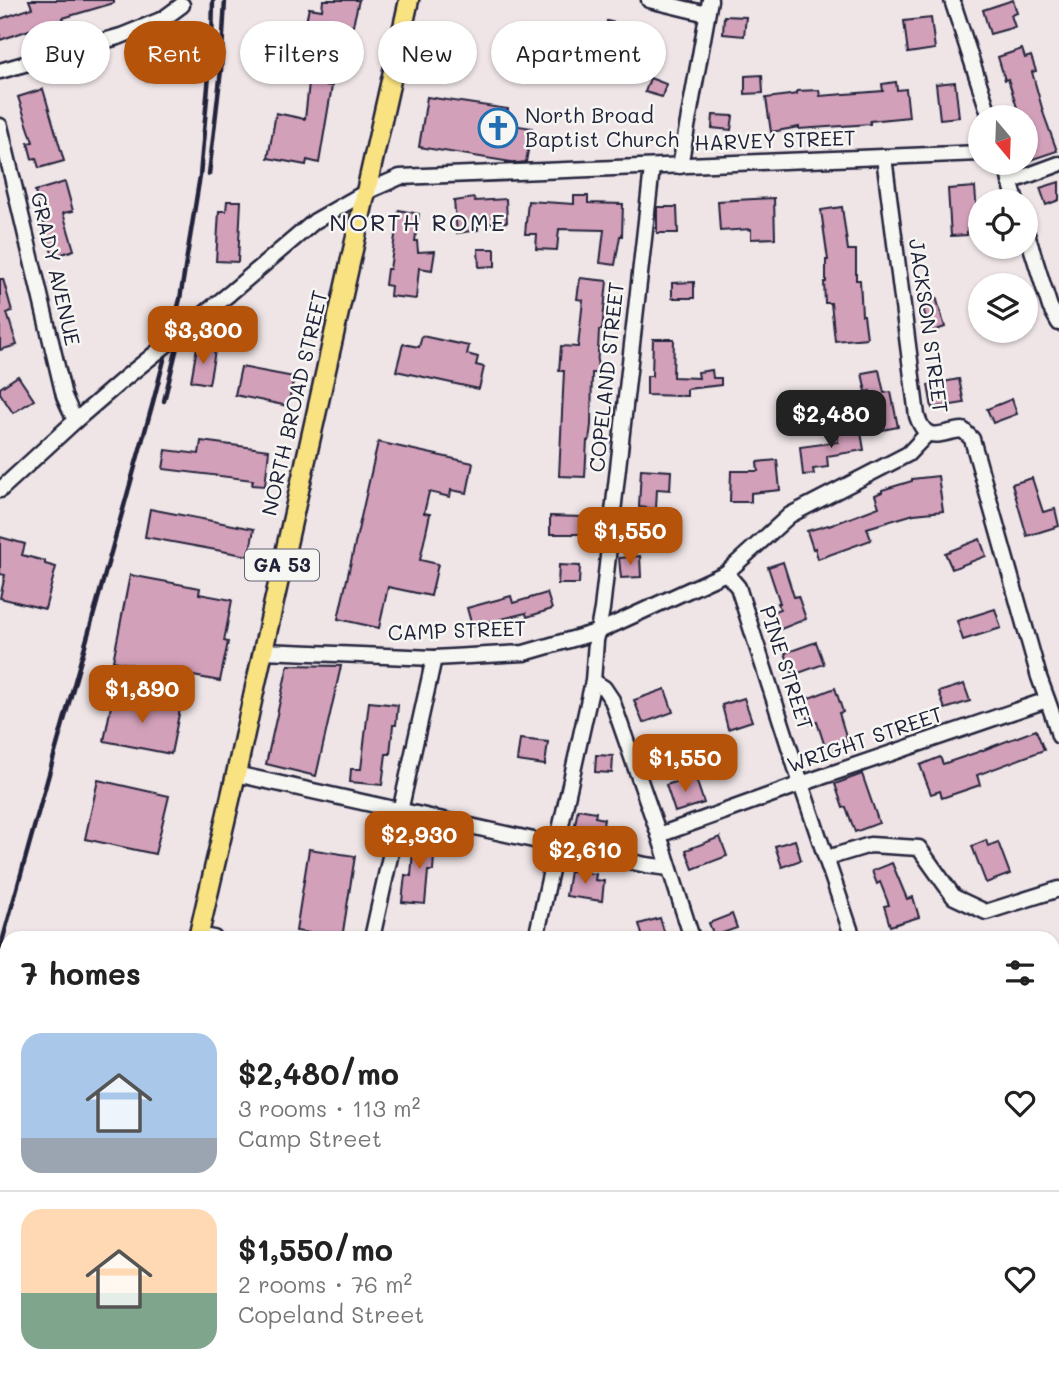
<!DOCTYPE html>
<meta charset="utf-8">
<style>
body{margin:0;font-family:Mali,sans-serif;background:#f2f2f2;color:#222;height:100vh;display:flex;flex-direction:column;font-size:26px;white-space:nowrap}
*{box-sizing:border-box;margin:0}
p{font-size:23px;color:#767676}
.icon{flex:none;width:38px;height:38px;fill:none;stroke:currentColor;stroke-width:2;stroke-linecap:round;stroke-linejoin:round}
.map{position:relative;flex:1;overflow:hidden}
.details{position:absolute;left:0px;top:931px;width:1060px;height:450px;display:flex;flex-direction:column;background:#fff;border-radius:21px 21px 0 0;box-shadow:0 2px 5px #0004}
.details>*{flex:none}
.hud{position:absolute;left:21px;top:21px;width:700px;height:63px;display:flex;gap:14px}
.needle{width:46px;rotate:161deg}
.buttons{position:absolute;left:968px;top:105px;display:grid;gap:14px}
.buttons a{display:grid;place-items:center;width:70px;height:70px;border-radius:50%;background:#fff;box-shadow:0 2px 5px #0004;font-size:35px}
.price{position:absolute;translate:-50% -60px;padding:0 16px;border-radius:14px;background:#b45309;color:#fff;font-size:23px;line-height:46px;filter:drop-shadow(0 2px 4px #0008)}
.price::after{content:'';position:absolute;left:50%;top:42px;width:21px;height:16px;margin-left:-10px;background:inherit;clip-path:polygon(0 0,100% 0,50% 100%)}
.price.current{background:#222;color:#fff}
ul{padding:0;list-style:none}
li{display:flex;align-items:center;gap:21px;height:175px;padding:0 21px}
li+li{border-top:2px solid #e0e0e0}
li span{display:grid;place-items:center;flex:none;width:196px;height:140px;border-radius:21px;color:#555}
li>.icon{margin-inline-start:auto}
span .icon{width:84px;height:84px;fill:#fffc;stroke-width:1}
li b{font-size:30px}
h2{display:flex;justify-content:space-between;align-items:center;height:84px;padding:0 21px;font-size:30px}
.chip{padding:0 24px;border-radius:32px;background:#fff;box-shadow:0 2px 5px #0004;font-size:24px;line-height:63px}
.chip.current{background:#b45309;color:#fff}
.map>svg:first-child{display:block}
</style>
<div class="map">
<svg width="1059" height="1380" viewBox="0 0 1059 1380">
<rect width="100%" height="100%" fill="#efe5e7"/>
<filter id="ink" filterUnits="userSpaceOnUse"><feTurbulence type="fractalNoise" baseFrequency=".0143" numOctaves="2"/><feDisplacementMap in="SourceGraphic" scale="14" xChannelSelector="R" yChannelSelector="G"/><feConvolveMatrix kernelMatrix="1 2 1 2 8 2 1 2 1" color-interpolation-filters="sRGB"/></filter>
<g filter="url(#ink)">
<g fill="#d3a0ba" stroke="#22223b" stroke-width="2">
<polygon points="29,0 114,0 114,3 63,18 65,23 40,32 38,27 0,40 0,19 32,8"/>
<polygon points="323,0 359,0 348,46 303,35 309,8 322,10"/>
<polygon points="1013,0 1017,13 1011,15 1015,27 990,34 983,10"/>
<polygon points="724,16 746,17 744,36 723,34"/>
<polygon points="931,18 935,49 908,53 904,21"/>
<polygon points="607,21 620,24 617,39 604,36"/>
<polygon points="284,35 305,39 302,52 281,48"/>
<polygon points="1022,49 1025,58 1031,56 1036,71 1032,72 1044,115 1057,151 1030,160 1026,149 1026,117 1020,117 1008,79 1005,80 998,57"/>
<polygon points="157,51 165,75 146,81 138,57"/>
<polygon points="762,75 763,93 745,94 745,76"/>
<polygon points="650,78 666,84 662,97 645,92"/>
<polygon points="896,82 897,90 906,89 909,117 870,121 870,124 799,129 799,127 771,132 766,98 797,94 797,91 819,90 820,96 883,91 882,84"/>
<polygon points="955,82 959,117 940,119 936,84"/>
<polygon points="309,83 332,86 319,163 307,160 306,165 268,158 276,113 305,119"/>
<polygon points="43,89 64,161 39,168 36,158 32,159 28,143 33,142 18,97"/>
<polygon points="427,97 508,109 506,124 532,128 526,162 517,163 419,147"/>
<polygon points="713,115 733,116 731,130 712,128"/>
<polygon points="65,182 73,211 63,213 74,250 53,257 35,191"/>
<polygon points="1059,182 1059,200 1046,205 1040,188"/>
<polygon points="975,187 978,228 967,229 967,235 951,236 948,189"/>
<polygon points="574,196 588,196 588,203 623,204 622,236 620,236 615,265 600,263 604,230 559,229 557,250 536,249 537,234 525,234 528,201 574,204"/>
<polygon points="474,198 475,201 506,199 507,222 478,224 478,230 457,233 454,201"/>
<polygon points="774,198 775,238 751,239 751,229 720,231 718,201"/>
<polygon points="227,201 241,201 238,262 216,261 219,211 226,211"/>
<polygon points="657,207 677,207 678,233 657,233"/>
<polygon points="842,207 848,250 856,250 856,280 860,280 862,315 864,315 867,338 835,341 831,303 825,303 824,282 826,282 826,260 828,260 821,210"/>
<polygon points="399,210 419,214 415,241 417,241 418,252 435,251 432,270 419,268 416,299 390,296 391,286 385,285 387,269 390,269"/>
<polygon points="478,249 495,249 495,266 479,267"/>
<polygon points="580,278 607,281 602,330 599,330 597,373 592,373 591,425 589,441 587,441 585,477 559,476 564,371 559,371 561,346 578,347 583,300 577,299"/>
<polygon points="0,279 3,279 12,311 7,313 17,345 0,350"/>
<polygon points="694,282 694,298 672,298 672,283"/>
<polygon points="936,297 945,327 930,332 921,301"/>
<polygon points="422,336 469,346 467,354 478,357 476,365 484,367 479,389 396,371 403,344 419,347"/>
<polygon points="653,339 674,339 673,377 699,378 698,372 712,370 713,378 721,378 721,385 687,389 687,396 647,395 647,376 652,376"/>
<polygon points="197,347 215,351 209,384 191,381"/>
<polygon points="241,367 294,377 288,406 235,395"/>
<polygon points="879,370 884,393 891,392 898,427 877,431 870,391 866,392 862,373"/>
<polygon points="18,376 34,400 13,413 0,393 0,388"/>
<polygon points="959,379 964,403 932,408 928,385"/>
<polygon points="1012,399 1017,414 993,423 987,409"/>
<polygon points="860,426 864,450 827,456 828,467 813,469 814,474 803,475 800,447 838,442 836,430"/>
<polygon points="201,441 269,450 265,486 252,485 253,480 163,469 166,450 199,454"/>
<polygon points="378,442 473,463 467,493 451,490 450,497 429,492 424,513 430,514 420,560 438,564 431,596 388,587 379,628 338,619"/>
<polygon points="777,460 780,490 751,493 751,502 730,502 731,471 758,471 757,462"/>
<polygon points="641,469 671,471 670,490 657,489 656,509 639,507"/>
<polygon points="938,476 943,511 914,514 867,528 871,540 818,559 815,548 813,549 807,531 828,525 829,526 879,507 875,495 882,492 882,490 912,481 912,479"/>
<polygon points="1032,478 1043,512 1055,509 1059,526 1027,536 1012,484"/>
<polygon points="150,509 254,529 249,556 145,537"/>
<polygon points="550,516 583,517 583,534 550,534"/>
<polygon points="0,537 25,544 22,555 45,561 45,564 56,567 45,609 0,598 5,575 0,574"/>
<polygon points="980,539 986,556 952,569 945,553"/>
<polygon points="640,556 641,577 621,578 619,558"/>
<polygon points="783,562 794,597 798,596 806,619 776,631 769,613 780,609 778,603 780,603 768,567"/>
<polygon points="559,565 580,566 579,584 558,584"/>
<polygon points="130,575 200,588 199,594 232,600 224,641 228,642 220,681 113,661"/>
<polygon points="547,593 552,609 527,617 526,613 472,626 467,608 511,596 513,603"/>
<polygon points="995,609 1001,628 963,640 957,621"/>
<polygon points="816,642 824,664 793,675 785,653"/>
<polygon points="288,665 341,666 316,776 266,764"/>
<polygon points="964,684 970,701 945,709 939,692"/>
<polygon points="835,688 843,712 839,713 849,746 827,753 817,722 810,724 801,701"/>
<polygon points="665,689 673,712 643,723 634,700"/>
<polygon points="113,696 180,709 171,754 104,741"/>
<polygon points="744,698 752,721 728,729 722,705"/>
<polygon points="369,702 398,705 396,725 393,725 390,754 386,754 382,785 350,782 351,769 361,769"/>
<polygon points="1036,730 1044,750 977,775 980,785 942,798 940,791 931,794 920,765 940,757 943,764 978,752"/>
<polygon points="520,739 548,742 545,765 517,761"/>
<polygon points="596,755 613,756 612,773 595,772"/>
<polygon points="862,774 879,823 855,832 846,807 843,808 835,784"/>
<polygon points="695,776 704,803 675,812 666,785"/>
<polygon points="98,780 169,796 155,854 85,839"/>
<polygon points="578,809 596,812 595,817 604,819 601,839 573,835"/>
<polygon points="720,837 727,856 693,869 686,850"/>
<polygon points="414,838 435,839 433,871 428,871 425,904 402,902 405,875 411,876"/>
<polygon points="795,840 801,860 782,867 775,846"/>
<polygon points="986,840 988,846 998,842 1010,874 986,883 972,846"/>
<polygon points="309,849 355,856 342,938 296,931"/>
<polygon points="892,863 907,899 913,897 919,917 890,926 884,906 889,905 880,882 877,884 872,871"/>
<polygon points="570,871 596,874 595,880 604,881 602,901 566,896"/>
<polygon points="732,914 737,928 714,936 709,923"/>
<polygon points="660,918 666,938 643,938 639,924"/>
</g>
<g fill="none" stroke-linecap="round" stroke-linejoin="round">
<defs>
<g id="minor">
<polyline points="649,0 707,14"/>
<polyline points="952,0 990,117"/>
<polyline points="0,71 121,36 163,19 182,5"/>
<polyline points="0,126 64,396 75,421"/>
<path d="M884,157l33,259c10,30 24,15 46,14l9,9 67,238c7,20 15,39 20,59"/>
<polyline points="1005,163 1016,201"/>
<polyline points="680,166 710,0"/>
<polyline points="1010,182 1059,164"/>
<polyline points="1026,231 1050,307 1059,323"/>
<polyline points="229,294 315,221 366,192 400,177 980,153"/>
<polyline points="0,490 75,421 125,378"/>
<polyline points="726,573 738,587 801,784 853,938"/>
<polyline points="263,651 434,658 524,653 597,632 726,573 790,515 908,454 928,433"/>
<polyline points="593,681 604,688 612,700 659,835 692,938"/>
<polyline points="236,774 646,865 669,868"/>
<polyline points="659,835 801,784 1047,700"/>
<polyline points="827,858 870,845 919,848 954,897 986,912 1059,889"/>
<polyline points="199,935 214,938"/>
<polyline points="372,938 434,658"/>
<polyline points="536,938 593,681 596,641 602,609 652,168"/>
<polyline points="0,1057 7,1059"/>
<polyline points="1054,1182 1059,1187"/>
<polyline points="1054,1370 1059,1363"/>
<polyline points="781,1374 818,1380"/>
<polyline points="275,1380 276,1374"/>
<polyline points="441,1380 442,1374"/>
<polyline points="699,1380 700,1374"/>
<polyline points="890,1380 891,1374"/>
</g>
<g id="major">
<polyline points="198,938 236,774 263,651 409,0"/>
<polyline points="99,1380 100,1374"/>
</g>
</defs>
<use href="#minor" stroke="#22223b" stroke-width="19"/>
<use href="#major" stroke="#22223b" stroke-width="23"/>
<use href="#minor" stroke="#f6f6f2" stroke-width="14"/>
<use href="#major" stroke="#f8e281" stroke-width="18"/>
<g stroke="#22223b" stroke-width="4.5">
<polyline points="209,174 221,70 225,0"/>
<polyline points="164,401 179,339"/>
<polyline points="0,949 152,406 180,299 200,176 212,41 213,0"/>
<polyline points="0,990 3,971"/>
</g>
<defs>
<polyline id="minor-bridge" points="125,378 229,294"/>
</defs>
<use href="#minor-bridge" stroke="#22223b" stroke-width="19" stroke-linecap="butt"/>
<use href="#minor-bridge" stroke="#f6f6f2" stroke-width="14"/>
</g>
</g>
<defs>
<symbol id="church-ring" viewBox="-11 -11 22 22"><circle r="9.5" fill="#f6f6f2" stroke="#1f6fb2" stroke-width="1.5"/><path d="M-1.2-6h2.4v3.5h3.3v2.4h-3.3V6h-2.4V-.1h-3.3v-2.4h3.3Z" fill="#1f6fb2"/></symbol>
</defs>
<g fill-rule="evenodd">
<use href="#church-ring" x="476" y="106" width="44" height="44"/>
</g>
<g text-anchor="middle" stroke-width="5" stroke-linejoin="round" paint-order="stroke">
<rect fill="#f6f6f2" stroke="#626272" stroke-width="2" x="245" y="549.5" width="74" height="31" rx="5"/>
<g font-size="19" font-weight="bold" fill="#22223b">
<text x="282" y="572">GA 53</text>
</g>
<g font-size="21" fill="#22223b" stroke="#f6f6f2" text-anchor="start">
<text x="525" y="123">North Broad<tspan x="525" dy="24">Baptist Church</tspan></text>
</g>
<g font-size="21" fill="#22223b" stroke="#f6f6f2">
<text transform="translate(775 141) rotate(-2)" y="7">HARVEY STREET</text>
<text transform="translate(55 269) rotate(77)" y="7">GRADY AVENUE</text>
<text transform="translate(928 326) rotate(82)" y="7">JACKSON STREET</text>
<text transform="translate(607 377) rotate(-84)" y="7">COPELAND STREET</text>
<text transform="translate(295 403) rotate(-77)" y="7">NORTH BROAD STREET</text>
<text transform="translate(457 631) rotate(-2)" y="7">CAMP STREET</text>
<text transform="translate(786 668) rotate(72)" y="7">PINE STREET</text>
<text transform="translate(865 740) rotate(-19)" y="7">WRIGHT STREET</text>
</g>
<g font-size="24" letter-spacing="2" fill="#22223b" stroke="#f6f6f2">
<text x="418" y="231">NORTH ROME</text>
</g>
</g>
</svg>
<div class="buttons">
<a><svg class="needle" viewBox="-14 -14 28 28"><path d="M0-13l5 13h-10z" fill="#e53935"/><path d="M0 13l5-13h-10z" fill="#767676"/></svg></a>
<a><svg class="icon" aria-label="locate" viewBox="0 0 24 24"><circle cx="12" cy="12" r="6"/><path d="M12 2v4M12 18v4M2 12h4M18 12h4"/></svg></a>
<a><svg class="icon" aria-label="layers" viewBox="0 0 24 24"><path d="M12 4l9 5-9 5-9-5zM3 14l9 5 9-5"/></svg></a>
</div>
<b class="price" style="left:203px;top:366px">$3,300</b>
<b class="price current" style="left:831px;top:450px">$2,480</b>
<b class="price" style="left:630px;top:567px">$1,550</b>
<b class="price" style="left:142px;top:725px">$1,890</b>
<b class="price" style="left:685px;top:794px">$1,550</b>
<b class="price" style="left:419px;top:871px">$2,930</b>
<b class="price" style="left:585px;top:886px">$2,610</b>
<div class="hud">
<a class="chip">Buy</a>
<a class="chip current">Rent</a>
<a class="chip">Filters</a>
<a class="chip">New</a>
<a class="chip">Apartment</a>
</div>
<section class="details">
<h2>7 homes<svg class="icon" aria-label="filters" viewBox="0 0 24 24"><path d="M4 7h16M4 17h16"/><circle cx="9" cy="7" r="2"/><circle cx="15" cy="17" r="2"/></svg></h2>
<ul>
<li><span style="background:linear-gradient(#a9c7e8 75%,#9aa5b1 0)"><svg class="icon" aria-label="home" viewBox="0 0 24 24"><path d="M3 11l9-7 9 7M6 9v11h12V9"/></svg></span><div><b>$2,480/mo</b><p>3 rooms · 113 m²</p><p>Camp Street</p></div><svg class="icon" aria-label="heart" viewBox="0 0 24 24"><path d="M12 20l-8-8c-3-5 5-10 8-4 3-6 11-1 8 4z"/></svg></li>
<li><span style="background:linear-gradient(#ffd9b3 60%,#7fa58c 0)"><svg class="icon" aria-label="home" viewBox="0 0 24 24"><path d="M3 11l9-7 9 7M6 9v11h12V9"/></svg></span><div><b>$1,550/mo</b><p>2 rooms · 76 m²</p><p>Copeland Street</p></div><svg class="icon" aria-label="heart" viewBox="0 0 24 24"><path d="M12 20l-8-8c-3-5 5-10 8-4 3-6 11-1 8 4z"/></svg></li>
</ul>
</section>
</div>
